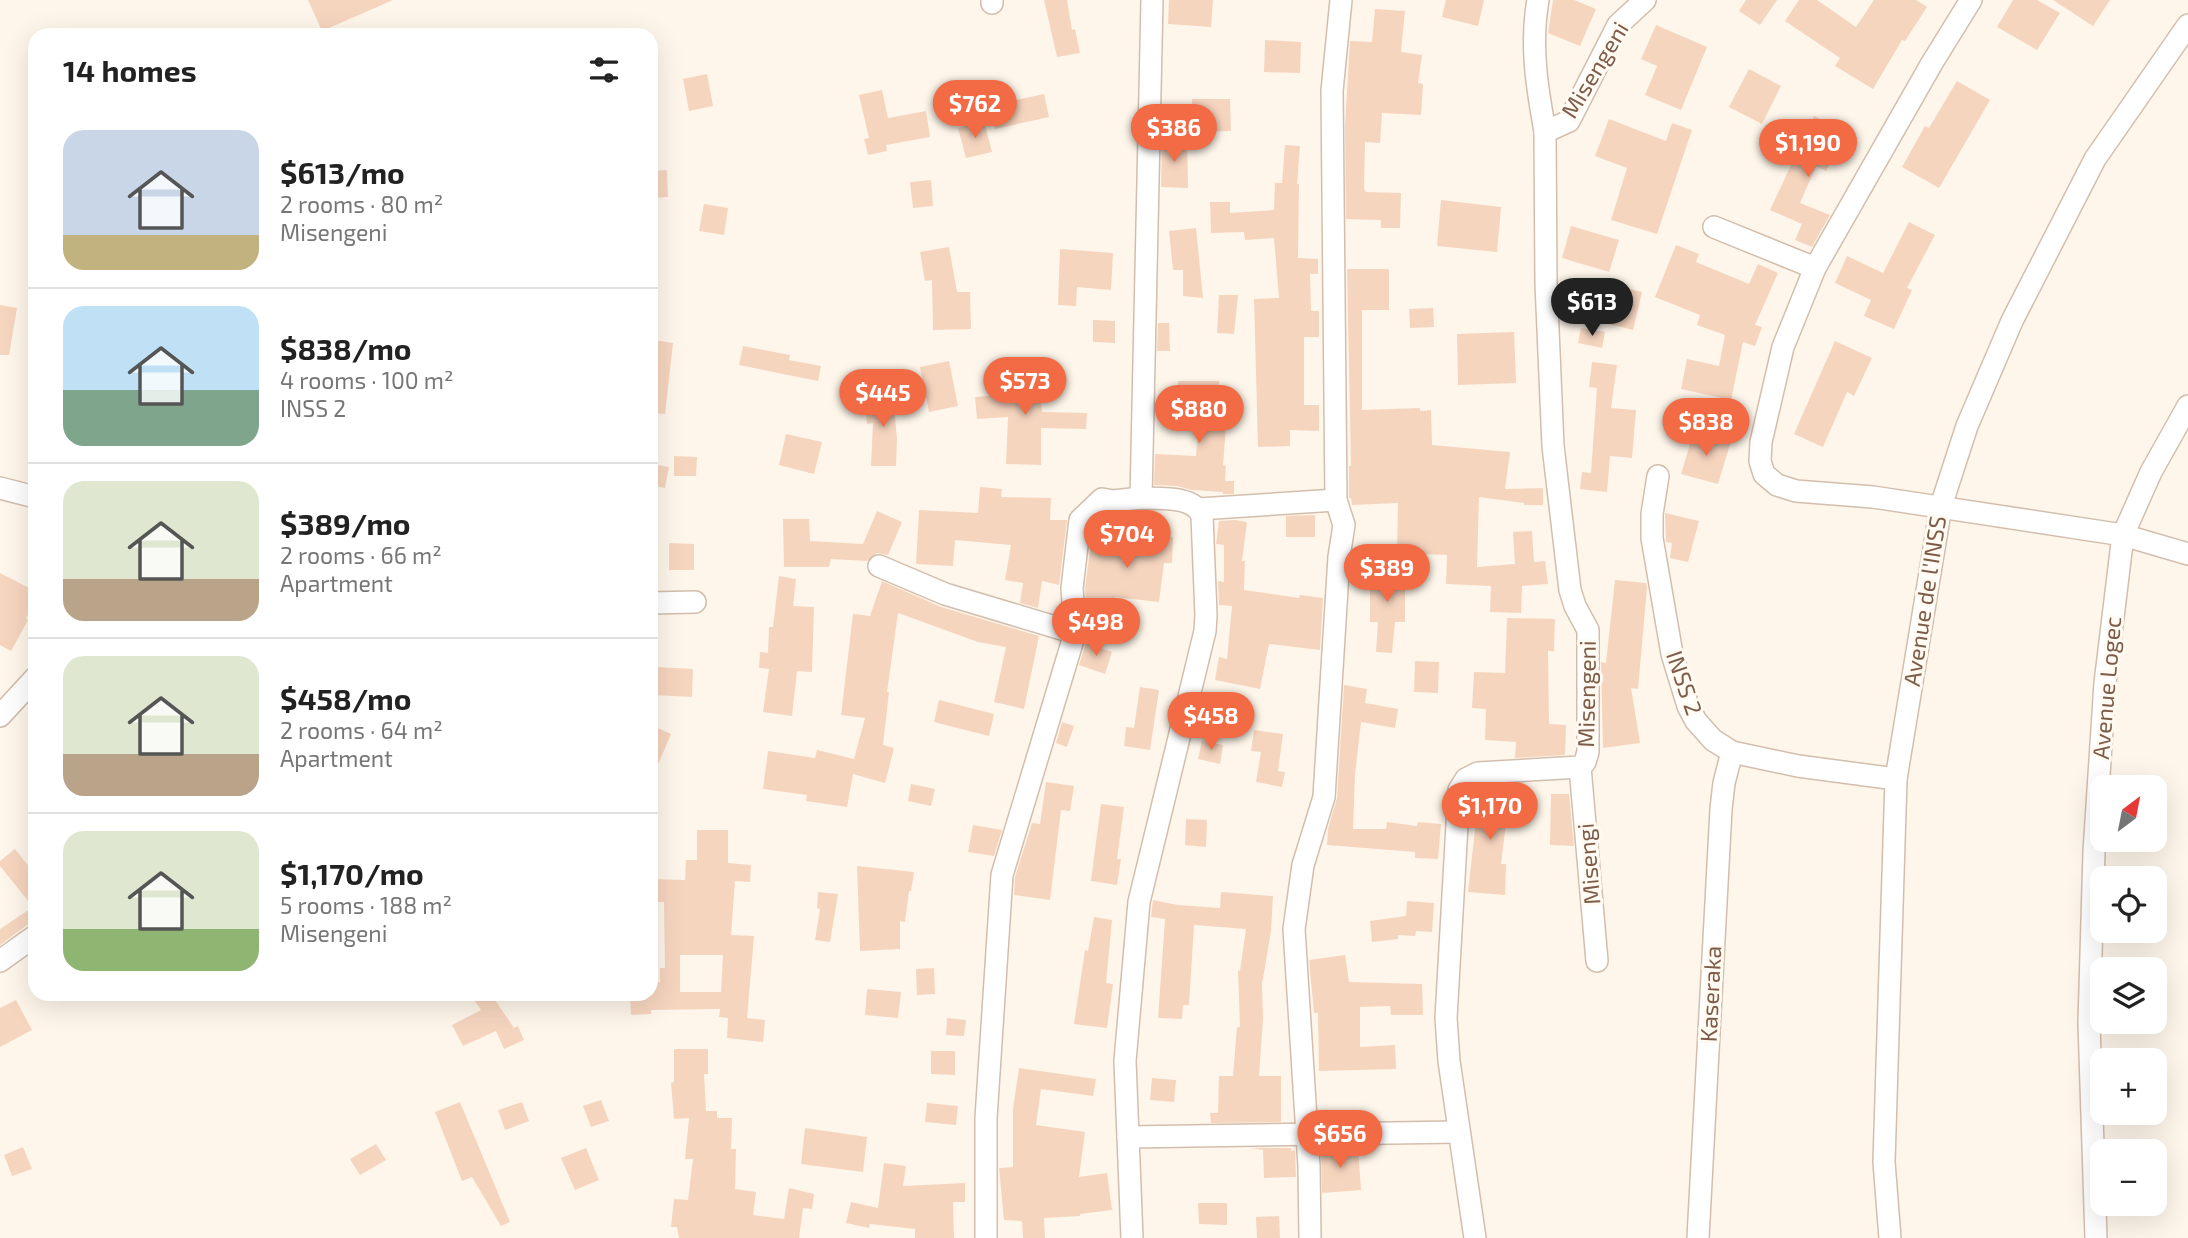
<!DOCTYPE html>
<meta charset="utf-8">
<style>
body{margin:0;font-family:"Exo 2",sans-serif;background:#f2f2f2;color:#222;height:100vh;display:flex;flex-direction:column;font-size:26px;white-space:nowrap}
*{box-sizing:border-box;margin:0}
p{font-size:23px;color:#767676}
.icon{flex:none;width:38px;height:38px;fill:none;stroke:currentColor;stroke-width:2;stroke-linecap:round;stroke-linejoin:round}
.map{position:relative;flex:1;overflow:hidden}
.sheet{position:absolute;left:28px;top:28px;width:630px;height:973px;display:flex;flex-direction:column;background:#fff;border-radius:21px;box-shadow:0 7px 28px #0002}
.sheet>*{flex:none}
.needle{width:46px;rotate:32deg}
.buttons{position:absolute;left:2090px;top:775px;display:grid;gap:14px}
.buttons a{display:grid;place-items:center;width:77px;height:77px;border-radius:14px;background:#fff;box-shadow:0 7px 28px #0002;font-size:35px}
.price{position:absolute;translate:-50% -60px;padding:0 16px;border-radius:24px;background:#f26b45;color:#fff;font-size:23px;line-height:46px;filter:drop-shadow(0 2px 4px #0008)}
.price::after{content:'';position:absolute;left:50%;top:42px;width:21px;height:16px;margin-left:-10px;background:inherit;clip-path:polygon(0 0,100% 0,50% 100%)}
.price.on{background:#222;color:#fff}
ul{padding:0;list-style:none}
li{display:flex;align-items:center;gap:21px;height:175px;padding:0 35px}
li+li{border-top:2px solid #e0e0e0}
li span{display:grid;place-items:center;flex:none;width:196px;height:140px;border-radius:21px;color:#555}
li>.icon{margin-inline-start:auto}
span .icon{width:84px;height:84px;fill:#fffc;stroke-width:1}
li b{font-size:30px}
h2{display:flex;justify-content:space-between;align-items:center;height:84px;padding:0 35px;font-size:30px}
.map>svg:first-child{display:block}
</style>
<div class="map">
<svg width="2188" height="1238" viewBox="0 0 2188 1238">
<rect width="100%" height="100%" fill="#fef6ea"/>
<g fill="#f6d5bf" fill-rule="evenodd">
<polygon points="308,0 393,0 322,31"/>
<polygon points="1044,0 1067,0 1072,30 1075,29 1080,53 1057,57"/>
<polygon points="1169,0 1213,0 1211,27 1168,24"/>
<polygon points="1446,0 1484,0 1478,26 1442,17"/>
<polygon points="1553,0 1574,0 1596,9 1580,46 1548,33"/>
<polygon points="1746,0 1777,0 1760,25 1739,11"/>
<polygon points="1799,0 1817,0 1856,27 1874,0 1916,0 1927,7 1905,41 1902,40 1873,89 1835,66 1840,58 1785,21"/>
<polygon points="2013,0 2037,0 2060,13 2037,50 1997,27"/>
<polygon points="2053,0 2110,0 2093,26"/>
<polygon points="1375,9 1405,11 1401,52 1422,55 1418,83 1423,84 1421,115 1382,113 1380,143 1365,142 1364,189 1366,192 1401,193 1400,228 1381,228 1381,220 1346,219 1345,125 1350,41 1372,42"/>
<polygon points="1656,25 1707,47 1681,110 1645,95 1657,66 1641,59"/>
<polygon points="1265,40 1301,42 1300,73 1264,72"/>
<polygon points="1749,69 1781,86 1762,124 1729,107"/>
<polygon points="707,74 713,106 689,111 683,79"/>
<polygon points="1957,81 1990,100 1939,188 1902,167 1925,126 1929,128"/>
<polygon points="882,90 888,118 926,111 930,137 886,145 887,151 868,155 864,139 869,138 859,95"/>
<polygon points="1044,94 1049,117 995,129 989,106"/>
<polygon points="1192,99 1230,99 1231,131 1192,132"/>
<polygon points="1814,116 1846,132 1826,171 1816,166 1800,203 1830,215 1812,247 1795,240 1802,224 1770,210"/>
<polygon points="1609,119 1666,141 1672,123 1692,130 1657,234 1611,220 1627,168 1595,156"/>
<polygon points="984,121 992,152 966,158 958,128"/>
<polygon points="1162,139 1187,140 1188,188 1161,187"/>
<polygon points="1285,145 1300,146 1297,184 1299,184 1298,258 1318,259 1318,274 1310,274 1311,311 1319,311 1319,337 1304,337 1304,405 1319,405 1319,431 1290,430 1290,446 1258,447 1254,299 1279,298 1274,238 1245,240 1244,232 1211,233 1210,202 1230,202 1230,213 1274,210 1275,183 1282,183"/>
<polygon points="667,170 668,197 651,198 651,171"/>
<polygon points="931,180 933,206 913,208 910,182"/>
<polygon points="1441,200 1501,207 1497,252 1437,246"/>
<polygon points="704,204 728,208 724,235 699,231"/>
<polygon points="1909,222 1935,235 1907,288 1912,290 1894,329 1864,316 1871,300 1835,283 1847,256 1883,273"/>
<polygon points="1571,226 1619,240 1609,272 1562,258"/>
<polygon points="1196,228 1203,298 1183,296 1183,270 1173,270 1169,231"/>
<polygon points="1676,245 1699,254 1696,262 1749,284 1758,264 1778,273 1755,325 1762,327 1755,346 1743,342 1731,400 1681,389 1687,359 1719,366 1725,335 1697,325 1700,315 1655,297"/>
<polygon points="949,247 957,292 970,292 971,329 933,330 932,280 925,281 920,252"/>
<polygon points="1060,249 1113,253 1111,290 1077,287 1076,306 1058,305"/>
<polygon points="1347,269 1389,269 1389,310 1362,310 1362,410 1420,408 1420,411 1431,410 1432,445 1510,452 1505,489 1543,488 1543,505 1524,505 1524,503 1479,497 1477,567 1515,564 1513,532 1532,531 1534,562 1545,561 1548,584 1522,586 1521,613 1490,612 1491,586 1446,584 1447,555 1397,553 1398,503 1352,505 1351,498 1349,498 1349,466 1351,466"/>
<polygon points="1610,284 1642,292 1633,330 1601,322"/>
<polygon points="1219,295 1238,295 1234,334 1217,333"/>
<polygon points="0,305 17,308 9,355 0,355"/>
<polygon points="1433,308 1434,327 1410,328 1409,309"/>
<polygon points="1093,320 1115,321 1115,343 1093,342"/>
<polygon points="1158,323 1169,323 1170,351 1157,351"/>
<polygon points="1581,328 1605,332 1602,348 1578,343"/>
<polygon points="1514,332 1516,383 1458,385 1457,334"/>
<polygon points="654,340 673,343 665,414 651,413 651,367"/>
<polygon points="1835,341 1872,358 1854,396 1847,392 1823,447 1794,434"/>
<polygon points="743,346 790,355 789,360 821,366 818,381 739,365"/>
<polygon points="949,361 958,406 929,412 920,367"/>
<polygon points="1592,362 1617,365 1611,408 1636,410 1632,458 1610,456 1607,492 1580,489 1582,472 1591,473 1597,388 1589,387"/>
<polygon points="1011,364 1035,364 1035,399 1041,399 1042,412 1087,413 1086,429 1041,428 1041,465 1006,464 1008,417 977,419 975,397 1011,394"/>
<polygon points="1178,381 1219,381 1219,427 1226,427 1223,465 1226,466 1225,481 1234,481 1234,494 1223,494 1223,492 1192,490 1177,486 1154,485 1155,454 1196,456 1200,406 1178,406"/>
<polygon points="893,394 897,439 896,466 871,466 873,423 867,424 865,396"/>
<polygon points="1694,431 1731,441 1718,484 1681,474"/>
<polygon points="786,434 822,442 814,474 779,465"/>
<polygon points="674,456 697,457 696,476 674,476"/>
<polygon points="651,464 669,467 665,488 651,485"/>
<polygon points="980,487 1002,489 1001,497 1051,498 1050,520 1067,520 1059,585 1042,581 1038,608 1020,603 1023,583 1005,580 1011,545 955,540 953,566 916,564 919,510 978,513"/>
<polygon points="877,511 902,522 888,555 877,553 867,561 831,559 829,567 784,567 783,519 809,519 810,541 863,544"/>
<polygon points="1665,513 1699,521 1688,562 1670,558 1672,543 1666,542"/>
<polygon points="1315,515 1315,537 1286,537 1286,516"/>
<polygon points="1235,520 1247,522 1242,561 1245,561 1244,590 1299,598 1300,595 1323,598 1320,650 1269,644 1260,689 1215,680 1219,657 1227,659 1232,606 1219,605 1218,581 1224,582 1224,545 1216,544 1219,521"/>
<polygon points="1130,535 1173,537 1172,563 1164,563 1159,602 1115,597 1114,608 1086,607 1085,588 1091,542 1130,541"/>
<polygon points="669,543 694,544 694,570 669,570"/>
<polygon points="1370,569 1405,569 1405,622 1395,622 1392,653 1376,652 1378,622 1370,622"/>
<polygon points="0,573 35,591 35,601 26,618 28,620 11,651 0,645"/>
<polygon points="779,576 796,579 793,606 814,607 812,672 797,671 792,716 763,712 769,669 759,668 760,652 768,653 769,627 773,627"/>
<polygon points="1615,580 1646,583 1647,588 1638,689 1631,688 1640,743 1603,748 1601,662 1606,663"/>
<polygon points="882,581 941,607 1039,636 1024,709 994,702 1006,647 978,642 898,613 887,692 889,692 883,745 894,748 885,783 853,774 847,807 806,801 807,795 763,789 768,751 815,758 817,750 854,759 865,718 841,715 853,614 870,616"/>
<polygon points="1507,618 1555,619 1554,651 1548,651 1549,724 1566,725 1565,755 1515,758 1516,742 1485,740 1486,709 1472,708 1474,672 1505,673"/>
<polygon points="1086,643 1112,652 1105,674 1079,665"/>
<polygon points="1415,661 1439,662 1438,693 1414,692"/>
<polygon points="656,667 693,669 692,697 654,695"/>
<polygon points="1344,685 1367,689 1365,703 1398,709 1395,728 1361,722 1355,775 1353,829 1386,829 1387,822 1417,826 1418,822 1441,824 1438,859 1415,858 1415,852 1327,845 1328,829 1337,798"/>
<polygon points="1140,687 1159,690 1150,750 1124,746 1126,727 1134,728"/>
<polygon points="939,700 994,714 989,736 934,722"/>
<polygon points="1062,722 1074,726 1067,747 1056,743"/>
<polygon points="651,725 671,734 651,781"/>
<polygon points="1254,730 1283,734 1278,771 1285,772 1282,787 1256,782 1261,752 1251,751"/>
<polygon points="1202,741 1223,745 1220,764 1198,759"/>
<polygon points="1046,782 1074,786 1070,811 1061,810 1050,900 1014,895 1015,877 1032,823 1040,824"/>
<polygon points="911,784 935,789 931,806 908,801"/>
<polygon points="1512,784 1511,807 1508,807 1501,864 1506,864 1505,895 1468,892 1477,812 1482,812 1482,786"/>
<polygon points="1551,794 1569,794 1574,846 1550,845"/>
<polygon points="1101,804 1124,807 1117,859 1121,859 1117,885 1091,881"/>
<polygon points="1186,819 1207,820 1206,847 1185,845"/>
<polygon points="973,825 1002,830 994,856 968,852"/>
<path d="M697,830h31v33l23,2 -1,17 -15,-1 -4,54 23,1 -7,82 18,2 -2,22 -36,-4 1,-20 -9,-1 1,-8 -69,1v4l-20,1 -1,-21h21v-12h9v-14h5l-1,-66h-13v-23l34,1 1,-20h11zM680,955h43l-2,37h-41z"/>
<polygon points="15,849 35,874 35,923 27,925 0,945 0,929 33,907 0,866 0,861"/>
<polygon points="857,866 914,872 911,891 909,891 905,922 900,921 900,949 860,951"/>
<polygon points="818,892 838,894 830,942 815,940 820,909 817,908"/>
<polygon points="1221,892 1273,896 1271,931 1262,984 1263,1019 1259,1076 1281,1076 1281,1122 1211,1123 1210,1113 1218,1113 1219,1076 1233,1076 1237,1027 1240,1027 1238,970 1240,971 1246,929 1194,925 1189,1005 1183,1005 1182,1019 1158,1018 1165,919 1151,917 1153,900 1178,905 1220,908"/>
<polygon points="1407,901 1434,903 1432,932 1416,931 1415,936 1398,935 1398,939 1372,942 1370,921 1406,916"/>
<polygon points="1094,917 1112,920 1106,983 1113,984 1107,1028 1074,1024 1085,950 1088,951"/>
<polygon points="1345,955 1349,982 1422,984 1423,1015 1391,1015 1390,1006 1360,1007 1360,1047 1395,1045 1396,1069 1319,1071 1318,1013 1314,1013 1309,960"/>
<polygon points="934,968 935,994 917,995 916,969"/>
<polygon points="867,989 901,992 898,1018 865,1015"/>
<polygon points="470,994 491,994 514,1028 518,1026 524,1040 504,1049 496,1031 463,1046 452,1025 481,1010"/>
<polygon points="16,1000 32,1030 0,1047 0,1008"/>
<polygon points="947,1018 966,1020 964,1036 946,1035"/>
<polygon points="674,1049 708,1049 708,1074 704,1074 706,1111 717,1111 717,1118 732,1118 731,1149 736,1149 735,1189 756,1192 753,1215 784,1219 789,1188 814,1194 812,1209 803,1208 799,1238 679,1238 677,1227 671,1227 674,1199 688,1200 693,1159 685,1159 689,1118 674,1119 671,1083 674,1082"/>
<polygon points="931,1051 955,1051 955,1075 931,1074"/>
<polygon points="1019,1068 1096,1079 1093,1096 1041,1089 1036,1125 1085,1132 1079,1177 1107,1173 1112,1210 1080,1214 1080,1216 1044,1218 1045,1238 1023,1238 1022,1221 1004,1220 999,1168 1013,1167 1013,1109"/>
<polygon points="1152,1078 1176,1080 1174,1102 1150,1100"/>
<polygon points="601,1100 609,1121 591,1127 583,1106"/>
<polygon points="460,1102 510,1222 501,1226 472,1177 462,1181 435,1112"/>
<polygon points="522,1102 529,1121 505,1130 498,1110"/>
<polygon points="927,1103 958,1106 956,1125 925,1122"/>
<polygon points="805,1128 867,1137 863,1172 801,1164"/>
<polygon points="376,1144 386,1160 360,1175 350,1159"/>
<polygon points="23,1147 32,1169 12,1176 4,1155"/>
<polygon points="1358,1147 1361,1190 1322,1193 1321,1149"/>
<polygon points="586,1148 599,1180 575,1190 561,1158"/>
<polygon points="1251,1148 1291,1148 1291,1151 1295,1150 1296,1177 1264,1178 1263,1150"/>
<polygon points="884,1163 906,1166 903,1186 965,1183 965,1202 953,1202 954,1238 915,1238 915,1229 870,1224 869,1228 846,1223 851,1202 878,1208"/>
<polygon points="1198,1203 1227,1203 1227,1225 1199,1224"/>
<polygon points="1279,1216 1280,1238 1257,1238 1256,1217"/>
</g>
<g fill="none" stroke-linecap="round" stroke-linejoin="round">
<defs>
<g id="minor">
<polyline points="992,0 992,3"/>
<path d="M1538,0c-8,45 -1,87 7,132"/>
<polyline points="1971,0 1932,63 1815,268 1783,347 1761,442 1760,461 1764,474 1777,485 1796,491 1873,497 2123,535 2188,554"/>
<polyline points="1714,227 1815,268"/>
<polyline points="1658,476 1652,514 1652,538 1672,654 1688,706 1696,721 1713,740 1732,752 1798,766 1896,779"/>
<polyline points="0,488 35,497"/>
<polyline points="1199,509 1336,500"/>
<polyline points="879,566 945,594 1075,633"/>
<polyline points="651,603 695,602"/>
<polyline points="0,716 35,678"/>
<polyline points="1580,767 1597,961"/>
<polyline points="0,961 35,936"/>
<polyline points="1128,1137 1459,1132"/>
<polyline points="986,1238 986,1118 1002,875 1075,633 1072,588 1080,520 1102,499 1113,501 1141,498 1152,0"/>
<path d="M1132,1238l-7,-177 14,-159 66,-271 1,-16 -4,-99c-8,-21 -42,-17 -61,-18"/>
<polyline points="1310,1238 1309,1166 1294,929 1303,865 1324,797 1339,557 1344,525 1336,500 1332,91 1341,0"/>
<polyline points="1475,1238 1449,1061 1446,1018 1459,790 1466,779 1478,773 1580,767 1585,762 1588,752 1588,630 1575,606 1570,590 1553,446 1546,283 1545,132 1569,121 1618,25 1645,0"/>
<polyline points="1698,1238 1721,809 1724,783 1732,752"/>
<polyline points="1890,1238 1884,1162 1896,779 1941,506 1967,426 2012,321 2095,159 2188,25"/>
<polyline points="2096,1238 2089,1023 2094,852 2105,683 2123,535 2151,472 2188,406"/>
</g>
</defs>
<use href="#minor" stroke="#d3bead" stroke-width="24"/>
<use href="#minor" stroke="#fff" stroke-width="21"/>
</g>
<g text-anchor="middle" stroke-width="6" stroke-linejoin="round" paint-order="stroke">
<g font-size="23" fill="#7d5c49" stroke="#fffaf2">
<text transform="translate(1595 70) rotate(-59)" y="8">Misengeni</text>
<text transform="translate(1925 601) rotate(-81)" y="8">Avenue de l'INSS</text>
<text transform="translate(1684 683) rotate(71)" y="8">INSS 2</text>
<text transform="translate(2107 688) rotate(-85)" y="8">Avenue Logec</text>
<text transform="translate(1587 694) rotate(-89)" y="8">Misengeni</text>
<text transform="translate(1589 864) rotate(-95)" y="8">Misengi</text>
<text transform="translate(1711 994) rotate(-87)" y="8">Kaseraka</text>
</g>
</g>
</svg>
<div class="buttons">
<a><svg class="needle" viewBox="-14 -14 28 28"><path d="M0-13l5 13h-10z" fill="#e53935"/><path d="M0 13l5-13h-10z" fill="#767676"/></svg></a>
<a><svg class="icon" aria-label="locate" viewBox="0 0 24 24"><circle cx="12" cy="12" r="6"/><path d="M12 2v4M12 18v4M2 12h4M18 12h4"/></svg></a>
<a><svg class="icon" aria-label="layers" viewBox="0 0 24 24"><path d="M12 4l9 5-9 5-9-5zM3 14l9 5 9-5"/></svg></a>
<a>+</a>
<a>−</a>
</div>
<b class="price" style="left:975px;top:140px">$762</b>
<b class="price" style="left:1174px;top:164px">$386</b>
<b class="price" style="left:1808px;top:179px">$1,190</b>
<b class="price on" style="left:1592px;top:338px">$613</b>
<b class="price" style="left:1025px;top:417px">$573</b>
<b class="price" style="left:883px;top:429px">$445</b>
<b class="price" style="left:1199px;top:445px">$880</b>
<b class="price" style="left:1706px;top:458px">$838</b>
<b class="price" style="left:1127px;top:570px">$704</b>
<b class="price" style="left:1387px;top:604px">$389</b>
<b class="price" style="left:1096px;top:658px">$498</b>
<b class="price" style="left:1211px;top:752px">$458</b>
<b class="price" style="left:1490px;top:842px">$1,170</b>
<b class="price" style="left:1340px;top:1170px">$656</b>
<section class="sheet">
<h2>14 homes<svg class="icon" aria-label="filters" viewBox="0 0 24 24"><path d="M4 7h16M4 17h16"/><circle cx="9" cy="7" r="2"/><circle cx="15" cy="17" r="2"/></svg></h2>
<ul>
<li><span style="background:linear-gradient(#c9d6e8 75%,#c2b280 0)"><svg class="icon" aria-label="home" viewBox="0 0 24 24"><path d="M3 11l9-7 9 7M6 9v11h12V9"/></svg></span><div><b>$613/mo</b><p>2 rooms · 80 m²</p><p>Misengeni</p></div></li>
<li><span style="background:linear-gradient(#bfe0f5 60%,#7fa58c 0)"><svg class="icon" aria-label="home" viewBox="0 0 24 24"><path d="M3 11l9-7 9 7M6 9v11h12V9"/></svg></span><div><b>$838/mo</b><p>4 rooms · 100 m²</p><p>INSS 2</p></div></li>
<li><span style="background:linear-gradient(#dfe7d0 70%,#b9a48a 0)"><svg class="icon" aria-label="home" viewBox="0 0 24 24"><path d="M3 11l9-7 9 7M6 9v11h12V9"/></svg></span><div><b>$389/mo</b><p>2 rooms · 66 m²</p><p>Apartment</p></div></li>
<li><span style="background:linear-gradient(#dfe7d0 70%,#b9a48a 0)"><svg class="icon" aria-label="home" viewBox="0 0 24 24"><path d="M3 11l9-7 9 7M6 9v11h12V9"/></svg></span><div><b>$458/mo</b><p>2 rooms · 64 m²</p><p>Apartment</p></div></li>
<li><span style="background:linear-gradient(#dfe7d0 70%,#8fb573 0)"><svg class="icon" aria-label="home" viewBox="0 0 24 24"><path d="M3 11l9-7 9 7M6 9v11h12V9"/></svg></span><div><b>$1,170/mo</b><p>5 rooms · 188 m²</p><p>Misengeni</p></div></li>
</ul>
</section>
</div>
